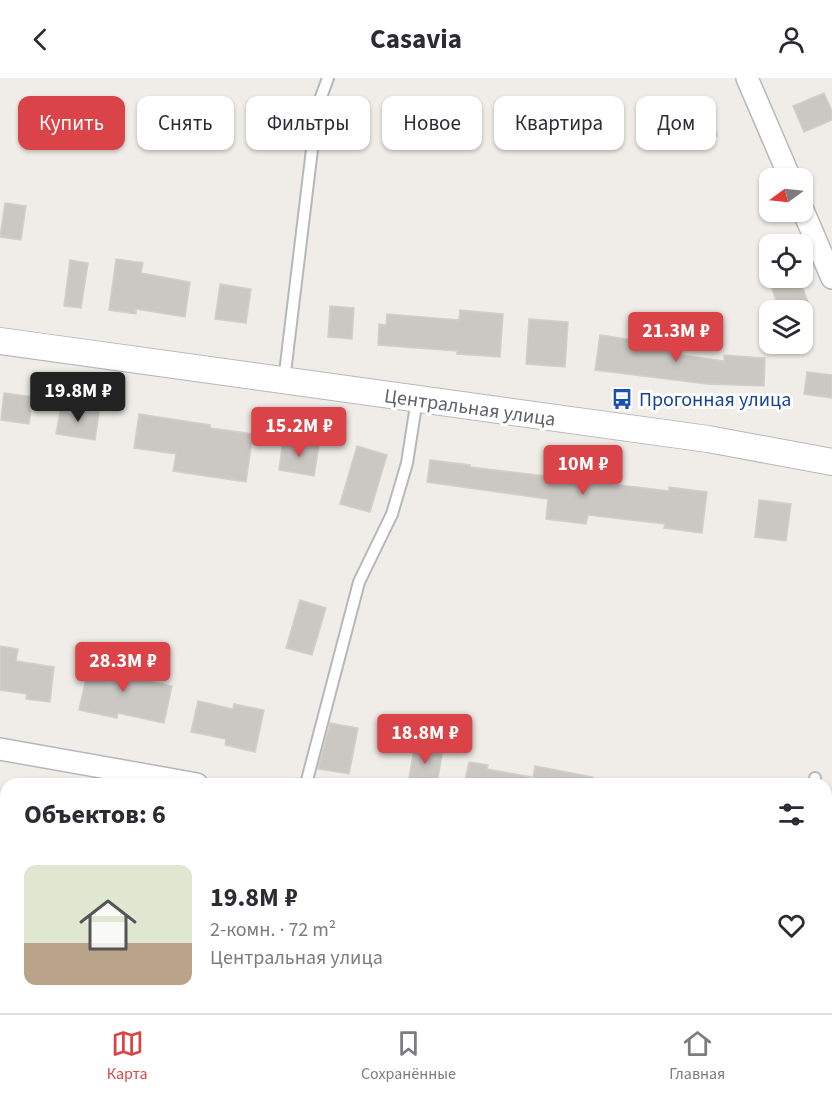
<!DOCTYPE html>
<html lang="ru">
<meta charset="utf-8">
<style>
body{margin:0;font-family:"Source Sans 3",sans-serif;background:#f7f7f7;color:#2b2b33;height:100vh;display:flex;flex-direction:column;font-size:22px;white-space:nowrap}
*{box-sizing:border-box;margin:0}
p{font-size:20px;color:#7c7c81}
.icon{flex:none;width:33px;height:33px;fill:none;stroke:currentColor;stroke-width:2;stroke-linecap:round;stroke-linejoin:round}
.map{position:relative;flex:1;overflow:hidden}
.panel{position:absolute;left:0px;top:700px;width:832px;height:236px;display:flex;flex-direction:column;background:#fff;border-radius:18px 18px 0 0;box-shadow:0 2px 4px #0004}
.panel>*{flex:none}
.banner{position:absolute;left:18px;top:18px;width:796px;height:54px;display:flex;gap:12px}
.needle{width:39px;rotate:255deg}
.fabs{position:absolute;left:759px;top:90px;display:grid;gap:12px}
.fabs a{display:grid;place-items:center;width:54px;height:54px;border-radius:12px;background:#fff;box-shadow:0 2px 4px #0004;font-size:30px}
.price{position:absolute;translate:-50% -51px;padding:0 14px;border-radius:6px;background:#da4448;color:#fff;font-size:20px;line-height:39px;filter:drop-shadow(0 2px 3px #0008)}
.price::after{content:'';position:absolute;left:50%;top:36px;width:18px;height:14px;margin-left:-9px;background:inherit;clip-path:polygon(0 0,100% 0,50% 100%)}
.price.current{background:#222;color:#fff}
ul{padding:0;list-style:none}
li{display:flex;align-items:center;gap:18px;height:150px;padding:0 24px}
li span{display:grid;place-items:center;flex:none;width:168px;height:120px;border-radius:12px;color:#555}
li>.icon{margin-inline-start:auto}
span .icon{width:72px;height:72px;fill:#fffc;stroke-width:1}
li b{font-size:26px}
h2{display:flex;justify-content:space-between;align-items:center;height:72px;padding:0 24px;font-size:26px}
.pill{padding:0 21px;border-radius:12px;background:#fff;box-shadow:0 2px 4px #0004;font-size:21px;line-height:54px}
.pill.current{background:#da4448;color:#fff}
header{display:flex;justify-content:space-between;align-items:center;height:78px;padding:0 24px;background:#fff;font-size:27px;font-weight:700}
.tab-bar{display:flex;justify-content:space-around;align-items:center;height:84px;border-top:2px solid #e1e1e2;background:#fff;font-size:16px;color:#7c7c81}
.tab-bar a{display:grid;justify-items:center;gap:3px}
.tab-bar .current{color:#da4448}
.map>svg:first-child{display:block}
</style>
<header><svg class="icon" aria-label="back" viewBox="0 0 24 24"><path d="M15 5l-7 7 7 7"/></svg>Casavia<svg class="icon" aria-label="person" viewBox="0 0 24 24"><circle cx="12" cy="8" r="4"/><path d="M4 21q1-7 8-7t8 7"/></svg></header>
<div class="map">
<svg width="832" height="935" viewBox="0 0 832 935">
<rect width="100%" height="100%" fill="#f0ede8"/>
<g fill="#cbc8c4" stroke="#d4cec7" stroke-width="1.5">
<polygon points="824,15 832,33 832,42 804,54 793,28"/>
<polygon points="708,21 717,58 687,65 678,29"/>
<polygon points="58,37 91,43 87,69 53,63"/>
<polygon points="5,125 26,128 21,162 0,159"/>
<polygon points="116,181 143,185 141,195 190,204 185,239 136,231 136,236 109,232"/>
<polygon points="70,182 88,185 81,230 64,228"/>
<polygon points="794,200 799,200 811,232 779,232 771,207"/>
<polygon points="220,206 251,211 246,245 215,241"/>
<polygon points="330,228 354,230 352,261 328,259"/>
<polygon points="460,232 503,236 500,279 457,276 457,273 378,267 379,246 386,247 387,236 459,242"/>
<polygon points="529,241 568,244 565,289 526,286"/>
<polygon points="600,257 654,265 655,260 676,263 674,276 724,283 724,277 765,280 764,308 707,306 595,292"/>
<polygon points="807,294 832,297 832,320 804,316"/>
<polygon points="4,315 33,319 29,346 1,342"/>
<polygon points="61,328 99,334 95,362 56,356"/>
<polygon points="139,336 210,347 210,350 253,356 246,404 173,393 176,376 134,370"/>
<polygon points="283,362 319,367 314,398 279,392"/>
<polygon points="357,368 387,377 370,434 340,426"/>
<polygon points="430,382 470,387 470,389 669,413 669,409 707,414 702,455 664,450 665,446 588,437 586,446 546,441 548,421 427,404"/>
<polygon points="759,422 791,426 786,463 755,459"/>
<polygon points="300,522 326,530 312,577 286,570"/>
<polygon points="0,568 18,571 16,583 54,589 50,624 26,621 27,616 0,612"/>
<polygon points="91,578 128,586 126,598 172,608 164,645 118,635 117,640 79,632"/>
<polygon points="198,623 233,631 234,626 264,632 255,674 225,667 226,661 191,654"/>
<polygon points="330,645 358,650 349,696 318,691"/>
<polygon points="415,665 443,670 437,706 408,706"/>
<polygon points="469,684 488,687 487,691 531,699 531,706 464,706"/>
<polygon points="535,688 593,699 593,706 532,706"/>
</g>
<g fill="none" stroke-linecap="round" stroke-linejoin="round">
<defs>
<g id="service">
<polyline points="284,303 317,30 328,0"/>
<polyline points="306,706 359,504 392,436 407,385 417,321"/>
<polyline points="815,706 815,700"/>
<polyline points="815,930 815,935"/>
</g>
<g id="minor">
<polyline points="747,0 790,100"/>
<polyline points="802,130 832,200"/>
<polyline points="0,671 197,706"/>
<polyline points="826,819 832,820"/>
<polyline points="143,935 145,930"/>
</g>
<polyline id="tertiary" points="0,263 708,361 832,384"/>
</defs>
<use href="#service" stroke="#b5b8bb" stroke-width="14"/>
<use href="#minor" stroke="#b5b8bb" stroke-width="24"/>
<use href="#tertiary" stroke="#b5b8bb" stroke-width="28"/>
<use href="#service" stroke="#fff" stroke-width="10"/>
<use href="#minor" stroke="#fff" stroke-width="21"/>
<use href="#tertiary" stroke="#fff" stroke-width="26"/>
</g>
<defs>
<symbol id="bus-bare" viewBox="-9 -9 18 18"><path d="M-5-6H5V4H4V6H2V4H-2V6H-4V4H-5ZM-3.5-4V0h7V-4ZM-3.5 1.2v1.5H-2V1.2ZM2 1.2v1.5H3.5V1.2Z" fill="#1a4fb4" stroke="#fff" stroke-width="2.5" paint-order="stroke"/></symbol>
</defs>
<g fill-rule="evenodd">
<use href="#bus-bare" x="607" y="306" width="30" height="30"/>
</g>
<g text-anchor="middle" stroke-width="6" stroke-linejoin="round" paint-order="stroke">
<g font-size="20" fill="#164399" stroke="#fff" text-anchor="start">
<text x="639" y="328">Прогонная улица</text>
</g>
<g font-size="20" fill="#5f6367" stroke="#fff">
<text transform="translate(470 329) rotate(8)" y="7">Центральная улица</text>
</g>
</g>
</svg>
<div class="fabs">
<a><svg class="needle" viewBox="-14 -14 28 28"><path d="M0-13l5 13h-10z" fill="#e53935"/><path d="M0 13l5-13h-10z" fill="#7c7c81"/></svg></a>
<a><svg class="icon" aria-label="locate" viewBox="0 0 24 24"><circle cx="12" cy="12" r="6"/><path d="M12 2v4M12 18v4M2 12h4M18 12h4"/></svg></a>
<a><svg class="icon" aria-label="layers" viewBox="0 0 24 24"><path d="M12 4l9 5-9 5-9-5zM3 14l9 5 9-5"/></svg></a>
</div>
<b class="price" style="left:676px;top:285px">21.3M ₽</b>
<b class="price current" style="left:78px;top:345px">19.8M ₽</b>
<b class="price" style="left:299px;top:380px">15.2M ₽</b>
<b class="price" style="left:583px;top:418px">10M ₽</b>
<b class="price" style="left:123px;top:615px">28.3M ₽</b>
<b class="price" style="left:425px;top:687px">18.8M ₽</b>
<div class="banner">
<a class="pill current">Купить</a>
<a class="pill">Снять</a>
<a class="pill">Фильтры</a>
<a class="pill">Новое</a>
<a class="pill">Квартира</a>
<a class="pill">Дом</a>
</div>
<section class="panel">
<h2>Объектов: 6<svg class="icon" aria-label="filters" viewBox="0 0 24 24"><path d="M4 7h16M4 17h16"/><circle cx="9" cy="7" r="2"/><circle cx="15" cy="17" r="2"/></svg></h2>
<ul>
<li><span style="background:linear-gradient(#dfe7d0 65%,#b9a48a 0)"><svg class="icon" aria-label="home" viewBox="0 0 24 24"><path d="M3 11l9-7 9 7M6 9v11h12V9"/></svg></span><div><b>19.8M ₽</b><p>2-комн. · 72 m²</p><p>Центральная улица</p></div><svg class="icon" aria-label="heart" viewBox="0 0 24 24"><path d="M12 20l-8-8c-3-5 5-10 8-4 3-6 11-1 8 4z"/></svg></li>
</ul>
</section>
</div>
<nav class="tab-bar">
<a class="current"><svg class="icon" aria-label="map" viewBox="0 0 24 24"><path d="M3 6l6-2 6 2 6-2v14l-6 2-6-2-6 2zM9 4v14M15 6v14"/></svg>Карта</a>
<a><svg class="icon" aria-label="saved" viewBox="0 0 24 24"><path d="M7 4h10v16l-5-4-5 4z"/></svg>Сохранённые</a>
<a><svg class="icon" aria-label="home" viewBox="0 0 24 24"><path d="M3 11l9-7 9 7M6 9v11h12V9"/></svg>Главная</a>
</nav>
